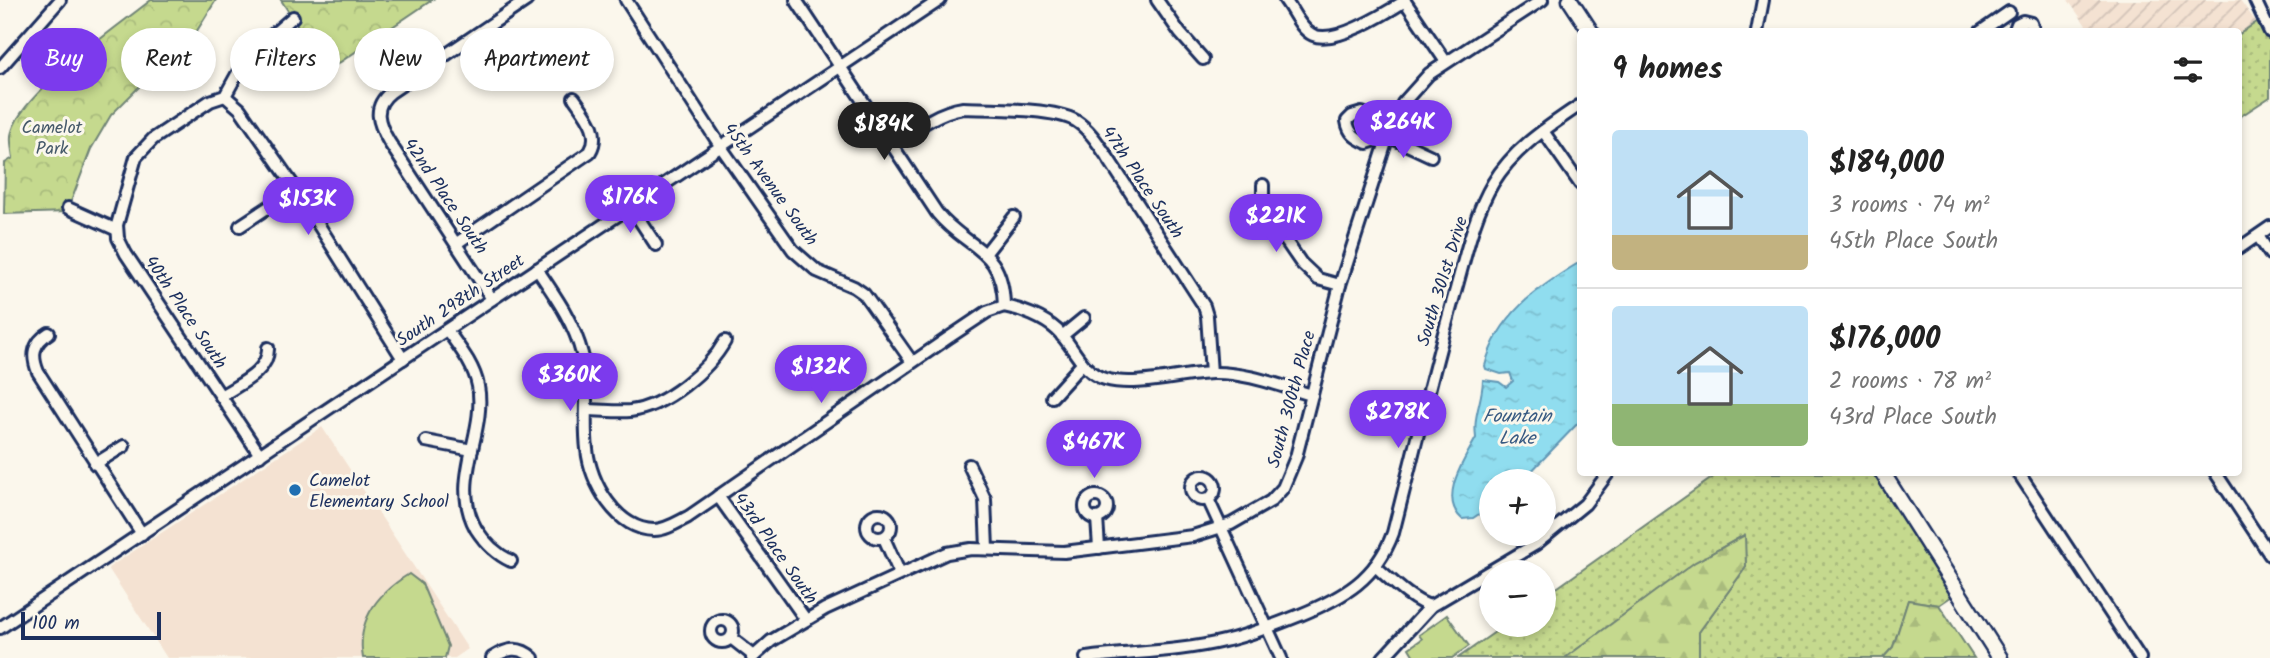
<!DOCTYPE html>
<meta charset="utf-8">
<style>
body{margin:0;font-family:Kalam,sans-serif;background:#f6f6f6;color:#222;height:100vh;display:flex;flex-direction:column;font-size:26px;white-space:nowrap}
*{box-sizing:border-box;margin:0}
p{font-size:23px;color:#767676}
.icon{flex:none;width:38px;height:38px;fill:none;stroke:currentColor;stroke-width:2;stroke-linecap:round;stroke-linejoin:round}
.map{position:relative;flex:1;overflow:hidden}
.side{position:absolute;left:1577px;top:28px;width:665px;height:448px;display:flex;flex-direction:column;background:#fff;border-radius:7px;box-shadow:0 4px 10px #0003}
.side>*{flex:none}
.banner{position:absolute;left:21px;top:28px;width:665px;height:63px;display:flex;gap:14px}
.controls{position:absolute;left:1479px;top:469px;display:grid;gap:14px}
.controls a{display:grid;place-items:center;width:77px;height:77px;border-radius:50%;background:#fff;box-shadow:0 4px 10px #0003;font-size:35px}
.scale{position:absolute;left:21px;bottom:18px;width:140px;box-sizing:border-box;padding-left:7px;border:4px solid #1b2f5e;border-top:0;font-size:19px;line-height:24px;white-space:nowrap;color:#1b2f5e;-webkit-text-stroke:5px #fbf7ec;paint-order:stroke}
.price{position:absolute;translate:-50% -60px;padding:0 16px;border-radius:24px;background:#7c3aed;color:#fff;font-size:23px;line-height:46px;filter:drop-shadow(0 2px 4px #0008)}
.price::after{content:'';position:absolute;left:50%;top:42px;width:21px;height:16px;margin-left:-10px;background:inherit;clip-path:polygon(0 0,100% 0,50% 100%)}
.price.active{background:#222;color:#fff}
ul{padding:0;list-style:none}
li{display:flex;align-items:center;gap:21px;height:175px;padding:0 35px}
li+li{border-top:2px solid #e0e0e0}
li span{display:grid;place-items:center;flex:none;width:196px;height:140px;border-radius:7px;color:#555}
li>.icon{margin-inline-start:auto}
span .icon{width:84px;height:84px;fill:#fffc;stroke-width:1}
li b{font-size:30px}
h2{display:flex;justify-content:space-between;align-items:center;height:84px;padding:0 35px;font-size:30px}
.chip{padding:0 24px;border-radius:32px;background:#fff;box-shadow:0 4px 10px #0003;font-size:24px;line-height:63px}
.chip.active{background:#7c3aed;color:#fff}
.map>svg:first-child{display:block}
</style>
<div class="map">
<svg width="2270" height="658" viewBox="0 0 2270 658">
<defs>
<pattern id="industrial-furrows" width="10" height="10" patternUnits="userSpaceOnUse" patternTransform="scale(1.75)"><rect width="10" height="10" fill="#f4e2d2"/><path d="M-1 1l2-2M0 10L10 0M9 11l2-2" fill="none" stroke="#d1c2b7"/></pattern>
<pattern id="grass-dots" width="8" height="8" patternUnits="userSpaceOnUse" patternTransform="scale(1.75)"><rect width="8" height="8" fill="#c5d98e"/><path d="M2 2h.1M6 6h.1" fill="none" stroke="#a9bb7d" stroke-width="1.8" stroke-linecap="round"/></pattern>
<pattern id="forest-firs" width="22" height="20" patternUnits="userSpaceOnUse" patternTransform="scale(1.75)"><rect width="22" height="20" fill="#c5d98e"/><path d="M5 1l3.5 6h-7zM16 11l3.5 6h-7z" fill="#a9bb7d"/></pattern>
<pattern id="park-crowns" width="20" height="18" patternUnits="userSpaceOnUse" patternTransform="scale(1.75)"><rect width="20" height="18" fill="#c5d98e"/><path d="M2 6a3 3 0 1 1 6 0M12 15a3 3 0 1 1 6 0" fill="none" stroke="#a9bb7d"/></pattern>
<pattern id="water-ripples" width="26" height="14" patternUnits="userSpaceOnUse" patternTransform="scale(1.75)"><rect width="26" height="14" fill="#90ddef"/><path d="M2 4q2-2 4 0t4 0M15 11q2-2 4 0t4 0" fill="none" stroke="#7cbecf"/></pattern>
</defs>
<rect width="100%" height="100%" fill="#fbf7ec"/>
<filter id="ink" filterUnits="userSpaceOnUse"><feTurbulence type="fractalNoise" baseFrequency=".0143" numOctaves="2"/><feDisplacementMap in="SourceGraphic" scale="14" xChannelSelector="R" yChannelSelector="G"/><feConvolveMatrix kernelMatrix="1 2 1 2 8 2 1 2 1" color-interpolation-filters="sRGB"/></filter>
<g filter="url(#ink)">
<polygon fill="#f4e2d2" points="322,427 468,649 455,658 167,658 108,568"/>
<polygon fill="url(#industrial-furrows)" points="2068,0 2240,0 2256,22 2238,35 2238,32 2090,31"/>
<g fill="url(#grass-dots)" stroke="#708476" stroke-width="2">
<polygon points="2270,13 2270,97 2238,118 2238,35"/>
<polygon points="1719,473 1882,473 1958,592 1939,605 1908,600 1893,647 1883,658 1699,658 1699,632 1746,567 1744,535 1695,563 1565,658 1458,658 1505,625 1544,625 1544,597"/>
</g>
<g fill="url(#forest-firs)" stroke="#708476" stroke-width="2">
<polygon points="1745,535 1746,567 1699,632 1699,658 1565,658 1695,562"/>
<polygon points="1908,600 1939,605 1974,658 1883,658 1893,647"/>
</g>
<g fill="url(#park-crowns)" stroke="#708476" stroke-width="2">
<path d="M151,0h65l-26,42 -37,31 -42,42 -20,34 -24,63 -63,2 1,-51 8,-5c-1,-8 -4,-19 -1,-27 11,-39 105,-104 139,-131z"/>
<polygon points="281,0 432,0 327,71"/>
</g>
<g fill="#c5d98e" stroke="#708476" stroke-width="2">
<path d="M409,574l13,10 26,62 -3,12h-82c-7,-39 15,-65 46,-84z"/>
<polygon points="1447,615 1469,646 1452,658 1415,658 1409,648 1422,639 1419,635"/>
</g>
<path fill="url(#water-ripples)" stroke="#6197b5" stroke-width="2" d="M1580,262v159l-58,60h-31v25l-18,12 -11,1c-24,-21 2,-59 14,-81 -3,-24 6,-35 7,-58l16,2 7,5 7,-6 -3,-8 -9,1 -15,-5 -1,-3c12,-50 53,-79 95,-104z"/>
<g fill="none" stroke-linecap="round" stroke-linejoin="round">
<defs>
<g id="minor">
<polyline points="626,0 721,147 793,250 817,271 854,287 864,294 912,362"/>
<path d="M796,0l141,213c30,37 66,33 67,93"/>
<polyline points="1157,0 1180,33 1203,59"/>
<path d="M1285,0c8,10 15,29 28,35 22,10 73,-22 92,-34"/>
<polyline points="1404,0 1446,62"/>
<polyline points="2255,0 2270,32"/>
<polyline points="1757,32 1763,0"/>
<polyline points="1980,32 2009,12"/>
<polyline points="2014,32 2017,24 2023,21 2031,23 2034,32"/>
<polyline points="0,68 60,0"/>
<polyline points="225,96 240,109 296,189 403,359"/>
<path d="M1362,113l15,6 11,17 -21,7c-11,-5 -18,-9 -20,-22l5,-5z"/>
<polyline points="1543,131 1580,184"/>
<polyline points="1388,136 1431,156"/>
<path d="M892,145c21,-14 44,-33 71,-37 27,1 91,0 113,13 14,9 23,24 32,37l96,148 3,10 4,57"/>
<polyline points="1263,185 1263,201 1266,212 1301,263 1318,279 1340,285"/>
<polyline points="631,207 656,245"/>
<polyline points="68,208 117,230"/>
<polyline points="240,226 296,189"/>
<polyline points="2258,236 2270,254"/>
<path d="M457,243l133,-91c12,-20 -5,-38 -16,-54"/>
<polyline points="2238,249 2270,227"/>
<polyline points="985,254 1014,217"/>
<path d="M537,269c18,27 37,53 45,85 8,32 1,63 5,95 3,33 29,80 67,81 12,0 24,-8 34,-13l260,-179 39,-26 17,-6"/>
<path d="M492,299l-103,-157c-11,-19 -17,-35 2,-50l136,-92"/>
<path d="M1004,306c17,3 40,12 53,24 17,16 24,42 48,49 31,9 75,-5 107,-6 34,-1 68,13 100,22"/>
<path d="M447,330c12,17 27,35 31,56 9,47 -29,95 -2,143 9,14 20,25 35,32"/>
<path d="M49,333c-16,10 -18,22 -11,39l104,162"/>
<polyline points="1062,336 1084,318"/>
<path d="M221,396c18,-12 48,-24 47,-48"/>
<polyline points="1052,397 1082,364"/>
<path d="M586,410c15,0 30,2 44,1 35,-4 79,-41 95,-70"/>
<polyline points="426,441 472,450"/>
<polyline points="260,455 126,254 118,238 117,225 136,157 153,139 210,101 225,96 246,58 293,17"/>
<polyline points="95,464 124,446"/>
<polyline points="969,465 985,499 987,549"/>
<polyline points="2018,472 2140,658"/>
<polyline points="2215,472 2270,555"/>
<circle cx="1203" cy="488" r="12"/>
<circle cx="1096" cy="507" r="11"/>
<polyline points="718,496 806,620"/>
<polyline points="1208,499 1281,658"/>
<circle cx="879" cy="526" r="12"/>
<polyline points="1097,518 1099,548"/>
<polyline points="884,538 900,574"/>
<path d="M1375,566c14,12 39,37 56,40"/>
<circle cx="722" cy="631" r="11"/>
<polyline points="0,628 940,0"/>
<polyline points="731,638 754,656"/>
<path d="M492,658c14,-9 27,-13 41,0"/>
<polyline points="752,658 771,641 825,609 947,553 971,549 1064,552 1193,536 1231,524 1271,501 1283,488 1296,457 1340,285 1388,136 1403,103 1429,74 1542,0"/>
<path d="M1086,658c45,-6 93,-6 138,-17 26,-6 51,-16 76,-26 44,-18 76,-36 93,-82 21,-82 40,-163 63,-244 10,-35 18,-74 37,-106 21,-35 55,-56 87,-78"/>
<polyline points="1383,658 1431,606 1536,544 1585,504 1609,472"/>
</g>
<g id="major">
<polyline points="1570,0 1591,32"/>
<polyline points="1882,472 2000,658"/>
</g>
</defs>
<use href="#minor" stroke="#1b2f5e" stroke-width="16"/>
<use href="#major" stroke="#1b2f5e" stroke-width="19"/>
<use href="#minor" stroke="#fbf7ec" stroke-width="10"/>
<use href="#major" stroke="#fbf7ec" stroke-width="14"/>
</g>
</g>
<circle fill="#1f6fb2" stroke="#fbf7ec" stroke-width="2.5" cx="295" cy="490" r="7"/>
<g text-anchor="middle" stroke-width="6" stroke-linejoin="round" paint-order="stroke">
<g font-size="18" fill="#465a6a" stroke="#fbf7ec">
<text x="52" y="133">Camelot<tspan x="52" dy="21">Park</tspan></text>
</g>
<g font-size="18" fill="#1b2f5e" stroke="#fbf7ec">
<text transform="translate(1143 182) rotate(56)" y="6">47th Place South</text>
<text transform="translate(771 184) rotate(54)" y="6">45th Avenue South</text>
<text transform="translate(446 196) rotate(56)" y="6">42nd Place South</text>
<text transform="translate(1442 281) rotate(-73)" y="6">South 301st Drive</text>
<text transform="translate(460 300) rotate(-34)" y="6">South 298th Street</text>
<text transform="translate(186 312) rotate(56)" y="6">40th Place South</text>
<text transform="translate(1291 399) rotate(-75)" y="6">South 300th Place</text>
<text transform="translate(776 548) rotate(55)" y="6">43rd Place South</text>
</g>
<g font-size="18" fill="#1b2f5e" stroke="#fbf7ec" text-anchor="start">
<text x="309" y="486">Camelot<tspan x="309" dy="21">Elementary School</tspan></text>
</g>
<g font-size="19" font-style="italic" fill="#385a82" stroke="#fbf7ec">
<text x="1517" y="422">Fountain<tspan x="1517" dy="22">Lake</tspan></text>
</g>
</g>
</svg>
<div class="controls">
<a>+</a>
<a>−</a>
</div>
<div class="scale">100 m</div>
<b class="price" style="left:1403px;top:160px">$264K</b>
<b class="price active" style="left:884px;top:162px">$184K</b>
<b class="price" style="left:630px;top:235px">$176K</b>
<b class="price" style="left:308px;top:237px">$153K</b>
<b class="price" style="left:1276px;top:254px">$221K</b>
<b class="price" style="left:821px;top:405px">$132K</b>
<b class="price" style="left:570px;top:413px">$360K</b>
<b class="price" style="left:1398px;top:450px">$278K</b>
<b class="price" style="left:1094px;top:480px">$467K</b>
<div class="banner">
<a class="chip active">Buy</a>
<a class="chip">Rent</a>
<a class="chip">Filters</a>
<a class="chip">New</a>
<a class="chip">Apartment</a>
</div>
<section class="side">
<h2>9 homes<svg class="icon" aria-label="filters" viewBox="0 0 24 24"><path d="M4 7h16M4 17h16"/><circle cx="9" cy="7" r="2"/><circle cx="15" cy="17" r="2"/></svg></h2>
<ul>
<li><span style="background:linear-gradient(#bfe0f5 75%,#c2b280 0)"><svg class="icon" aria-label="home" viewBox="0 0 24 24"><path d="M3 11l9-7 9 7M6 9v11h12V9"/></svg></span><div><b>$184,000</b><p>3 rooms · 74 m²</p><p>45th Place South</p></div></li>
<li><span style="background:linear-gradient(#bfe0f5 70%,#8fb573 0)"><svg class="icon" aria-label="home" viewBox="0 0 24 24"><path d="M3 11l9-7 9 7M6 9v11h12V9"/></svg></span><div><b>$176,000</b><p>2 rooms · 78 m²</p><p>43rd Place South</p></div></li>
</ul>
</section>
</div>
